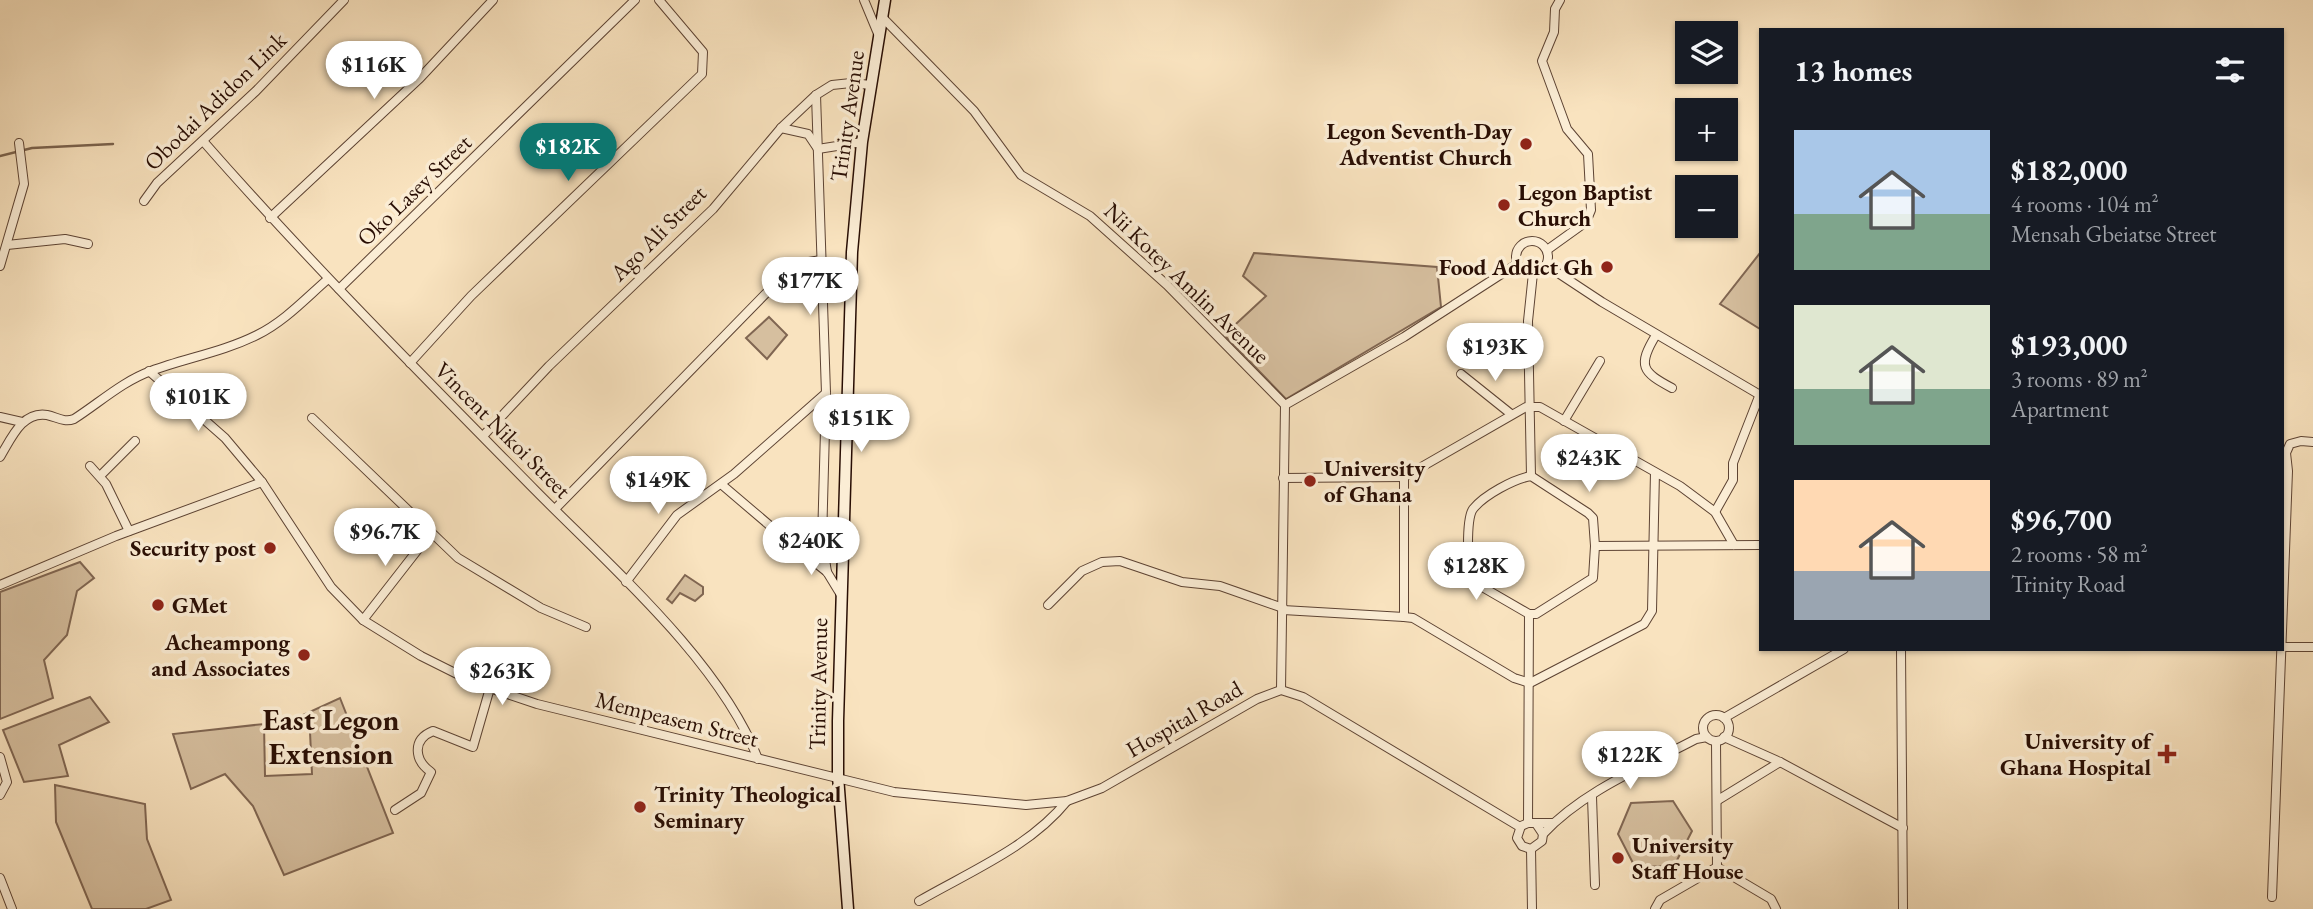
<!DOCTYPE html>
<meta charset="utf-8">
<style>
body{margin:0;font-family:"EB Garamond",serif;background:#20242c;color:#f1f3f6;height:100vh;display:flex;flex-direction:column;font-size:26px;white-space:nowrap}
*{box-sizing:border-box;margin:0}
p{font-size:23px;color:#9ea1a6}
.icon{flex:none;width:38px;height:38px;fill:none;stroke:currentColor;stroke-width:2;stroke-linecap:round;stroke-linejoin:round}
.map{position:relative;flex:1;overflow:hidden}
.drawer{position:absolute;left:1759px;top:28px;width:525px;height:623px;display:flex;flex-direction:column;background:#171b24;border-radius:0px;box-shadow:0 2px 5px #0004}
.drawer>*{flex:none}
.buttons{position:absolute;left:1675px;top:21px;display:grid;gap:14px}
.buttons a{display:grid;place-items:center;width:63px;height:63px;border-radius:0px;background:#171b24;box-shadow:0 2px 5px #0004;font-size:35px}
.price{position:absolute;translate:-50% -60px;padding:0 16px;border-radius:24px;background:#fff;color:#222;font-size:23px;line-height:46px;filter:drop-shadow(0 2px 4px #0008)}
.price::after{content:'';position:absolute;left:50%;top:42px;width:21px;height:16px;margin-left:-10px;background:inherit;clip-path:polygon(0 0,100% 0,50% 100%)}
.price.on{background:#0f766e;color:#fff}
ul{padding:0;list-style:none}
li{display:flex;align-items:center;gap:21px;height:175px;padding:0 35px}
li span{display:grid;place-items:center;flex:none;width:196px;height:140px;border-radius:0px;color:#555}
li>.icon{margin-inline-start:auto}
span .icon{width:84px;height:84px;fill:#fffc;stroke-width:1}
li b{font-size:30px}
h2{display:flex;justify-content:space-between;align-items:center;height:84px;padding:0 35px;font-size:30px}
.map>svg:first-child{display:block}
</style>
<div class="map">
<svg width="2313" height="909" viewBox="0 0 2313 909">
<rect width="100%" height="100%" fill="#f9e3bf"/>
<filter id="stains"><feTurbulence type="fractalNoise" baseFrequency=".00286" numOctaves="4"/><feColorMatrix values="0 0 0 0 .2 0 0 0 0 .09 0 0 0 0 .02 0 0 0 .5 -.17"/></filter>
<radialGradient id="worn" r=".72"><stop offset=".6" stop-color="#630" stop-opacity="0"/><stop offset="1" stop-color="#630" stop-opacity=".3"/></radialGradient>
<g fill="#d6bf9f" stroke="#806652" stroke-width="2">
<polygon points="1254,253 1437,267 1441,307 1286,399 1224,335 1266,296 1243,276"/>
<polygon points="1760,253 1760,329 1720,304"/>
<polygon points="769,317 787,335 767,359 746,338"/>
<polygon points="80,562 94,578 77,591 67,635 44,660 53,698 0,719 0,592"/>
<polygon points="685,575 703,587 703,594 695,601 680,593 672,603 667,599"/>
<polygon points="90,697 109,722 59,745 68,776 24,782 3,730"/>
<polygon points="340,698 393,833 284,875 253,806 225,774 191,789 173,734 264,724 265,776 312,774 310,732 303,715"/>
<polygon points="55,785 145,804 147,839 171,900 146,909 92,909 56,822"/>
<polygon points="1673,801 1692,831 1674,866 1635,867 1618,834 1631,803"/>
</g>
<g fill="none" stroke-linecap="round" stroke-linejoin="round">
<polyline stroke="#7b634e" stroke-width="2.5" points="0,156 32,148 113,144"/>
<defs>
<g id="street">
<polyline points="864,0 879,36"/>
<polyline points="882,17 974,111 1021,175 1090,216 1167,285 1285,405"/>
<polyline points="781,128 808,134 818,149 862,142"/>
<path d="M203,141c106,121 220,235 333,350 73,74 185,171 222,268"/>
<polyline points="144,201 157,183 256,91 344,0"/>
<polyline points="270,218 420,78 493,0"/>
<circle cx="1532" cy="257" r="16"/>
<polyline points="7,245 65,239 88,244"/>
<polyline points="1547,250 1586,222 1591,210 1588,154 1567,129 1542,61 1554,32 1555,9 1560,0"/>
<polyline points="1546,265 1602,302 1760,395"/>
<polyline points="0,266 24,184 19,143"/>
<polyline points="339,289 635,0"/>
<path d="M1656,335c-19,31 -14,37 16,53"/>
<polyline points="410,363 471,296 702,74 703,52 659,0"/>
<polyline points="149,371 225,438 262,482 331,587 363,620 421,656 475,683 537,704 894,792 1026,805 1067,801 1102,788 1257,699 1281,690 1303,697 1520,827"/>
<polyline points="1461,374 1511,414"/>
<polyline points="1285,405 1404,337 1517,264"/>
<polyline points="0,417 22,422"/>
<polyline points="312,418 458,558 541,608 586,627"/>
<polyline points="1564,421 1600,361"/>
<polyline points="483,436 549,366 713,209 781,128 816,95 832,85 851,83 871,85"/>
<path d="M0,457c11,-18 22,-46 47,-42 10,2 17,8 27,4 25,-16 49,-38 77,-48 35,-13 72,-19 106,-36 27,-13 49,-37 71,-56"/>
<polyline points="90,466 106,484 129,531"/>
<polyline points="1655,472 1652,611 1644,624 1530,683 1514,678 1413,618 1404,617 1404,477 1526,407 1540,407 1680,486 1715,512 1734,545"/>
<polyline points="100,476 135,441"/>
<path d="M1531,476l57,37 5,5 2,28 -2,32 -57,36h-7l-57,-33c-5,-12 -6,-62 1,-72 11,-14 41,-30 58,-33z"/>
<polyline points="1531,476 1528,321 1533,273"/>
<polyline points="1283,478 1404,477"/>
<path d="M721,484l74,63c12,3 19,4 27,-6l4,-148 -10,-298"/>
<polyline points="555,509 779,280 797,264 821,260"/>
<polyline points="1715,512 1733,480 1733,463 1760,394"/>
<polyline points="822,541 827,572"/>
<polyline points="1595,546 1760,545"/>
<polyline points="801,551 827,572 841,595"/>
<polyline points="626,582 677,515 734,474 826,393"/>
<polyline points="0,585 116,536 262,482"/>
<polyline points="1048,605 1082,571 1102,562 1120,561 1182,582 1220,586 1283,608"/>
<polyline points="1283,610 1404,617"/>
<polyline points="363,620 430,534"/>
<polyline points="2282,647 2313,647"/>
<polyline points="1901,649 1903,909"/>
<polyline points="1281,690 1285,405"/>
<circle cx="1716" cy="728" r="13"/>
<polyline points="1724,718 1844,649"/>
<polyline points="1724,737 1780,762 1903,828"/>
<polyline points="1716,741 1717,867 1771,899 1776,909"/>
<polyline points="0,757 7,782 0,795"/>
<polyline points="1592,797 1595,885"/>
<polyline points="1718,800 1780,762"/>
<path d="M395,810l26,-17 10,-21c-16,-11 -20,-32 2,-41l40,16 17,-59"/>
<polyline points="1528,823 1529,614"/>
<polyline points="1537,825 1543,834 1542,841 1531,849 1522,846 1517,838 1521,826 1528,823 1553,823"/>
<path d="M1543,834c40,-43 102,-68 153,-95l11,-2"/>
<polyline points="1531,849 1532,909"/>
<polyline points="0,878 12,909"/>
<polyline points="2272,897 2288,471 2286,453 2290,444 2301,441 2313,442"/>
<path d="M919,901c50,-29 111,-54 148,-100"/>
<polyline points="1655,909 1660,900 1717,867"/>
</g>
<polyline id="secondary" points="848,909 838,776 838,721 852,252 862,142 885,0"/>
</defs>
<use href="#street" stroke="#5d4333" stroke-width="10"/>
<use href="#secondary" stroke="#290e04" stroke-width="13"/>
<use href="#street" stroke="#fbedd5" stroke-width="8"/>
<use href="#secondary" stroke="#fbedd5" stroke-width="10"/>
</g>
<g fill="#8f2418" stroke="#fbedd5" stroke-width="2.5">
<circle cx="1526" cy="144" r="7"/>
<circle cx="1504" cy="205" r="7"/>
<circle cx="1607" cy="267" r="7"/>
<circle cx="1310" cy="481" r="7"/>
<circle cx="270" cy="548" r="7"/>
<circle cx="158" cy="605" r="7"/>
<circle cx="304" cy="655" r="7"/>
<path d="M2163.5 743.5h7v7h7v7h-7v7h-7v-7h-7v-7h7z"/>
<circle cx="640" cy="807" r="7"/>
<circle cx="1618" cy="858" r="7"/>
</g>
<g text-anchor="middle" stroke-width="7" stroke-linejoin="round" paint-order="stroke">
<g font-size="23" fill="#290e04" stroke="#fbedd5">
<text transform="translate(215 101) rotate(-44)" y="8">Obodai Adidon Link</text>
<text transform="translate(847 116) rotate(-82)" y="8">Trinity Avenue</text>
<text transform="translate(414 190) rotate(-44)" y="8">Oko Lasey Street</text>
<text transform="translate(658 233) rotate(-45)" y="8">Ago Ali Street</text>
<text transform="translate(1187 283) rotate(44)" y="8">Nii Kotey Amlin Avenue</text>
<text transform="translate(503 430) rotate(45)" y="8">Vincent Nikoi Street</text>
<text transform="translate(818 684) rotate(-89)" y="8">Trinity Avenue</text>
<text transform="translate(677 719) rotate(14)" y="8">Mempeasem Street</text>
<text transform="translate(1184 719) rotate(-30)" y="8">Hospital Road</text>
</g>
<g font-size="23" font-weight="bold" fill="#290e04" stroke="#fbedd5" text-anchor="end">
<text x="1512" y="139">Legon Seventh-Day<tspan x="1512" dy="26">Adventist Church</tspan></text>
<text x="1518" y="200" text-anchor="start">Legon Baptist<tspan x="1518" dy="26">Church</tspan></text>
<text x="1593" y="275">Food Addict Gh</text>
<text x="1324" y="476" text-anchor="start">University<tspan x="1324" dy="26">of Ghana</tspan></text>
<text x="256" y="556">Security post</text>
<text x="172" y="613" text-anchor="start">GMet</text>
<text x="290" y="650">Acheampong<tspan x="290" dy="26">and Associates</tspan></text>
<text x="2151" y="749">University of<tspan x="2151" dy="26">Ghana Hospital</tspan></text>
<text x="654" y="802" text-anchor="start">Trinity Theological<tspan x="654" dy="26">Seminary</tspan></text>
<text x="1632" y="853" text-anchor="start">University<tspan x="1632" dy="26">Staff House</tspan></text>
</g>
<g font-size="30" font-weight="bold" fill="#290e04" stroke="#fbedd5">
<text x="331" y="730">East Legon<tspan x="331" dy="34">Extension</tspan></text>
</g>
</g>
<rect width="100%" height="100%" filter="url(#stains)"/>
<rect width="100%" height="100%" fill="url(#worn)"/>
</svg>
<div class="buttons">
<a><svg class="icon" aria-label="layers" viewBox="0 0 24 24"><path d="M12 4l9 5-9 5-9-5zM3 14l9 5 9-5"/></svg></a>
<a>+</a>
<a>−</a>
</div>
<b class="price" style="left:374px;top:101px">$116K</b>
<b class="price on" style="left:568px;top:183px">$182K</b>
<b class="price" style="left:810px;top:317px">$177K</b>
<b class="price" style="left:1495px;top:383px">$193K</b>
<b class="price" style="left:198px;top:433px">$101K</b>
<b class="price" style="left:861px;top:454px">$151K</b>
<b class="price" style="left:1589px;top:494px">$243K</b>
<b class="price" style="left:658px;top:516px">$149K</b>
<b class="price" style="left:385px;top:568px">$96.7K</b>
<b class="price" style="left:811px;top:577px">$240K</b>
<b class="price" style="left:1476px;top:602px">$128K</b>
<b class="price" style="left:502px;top:707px">$263K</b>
<b class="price" style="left:1630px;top:791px">$122K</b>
<section class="drawer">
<h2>13 homes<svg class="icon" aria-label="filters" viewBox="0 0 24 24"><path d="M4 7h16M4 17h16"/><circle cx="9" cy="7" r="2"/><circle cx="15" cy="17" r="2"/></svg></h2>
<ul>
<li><span style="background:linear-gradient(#a9c7e8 60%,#7fa58c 0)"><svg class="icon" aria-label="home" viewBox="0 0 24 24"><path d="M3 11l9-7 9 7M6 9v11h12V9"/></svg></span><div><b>$182,000</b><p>4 rooms · 104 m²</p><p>Mensah Gbeiatse Street</p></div></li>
<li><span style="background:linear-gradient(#dfe7d0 60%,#7fa58c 0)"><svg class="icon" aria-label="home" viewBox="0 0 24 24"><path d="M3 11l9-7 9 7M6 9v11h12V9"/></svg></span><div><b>$193,000</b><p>3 rooms · 89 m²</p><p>Apartment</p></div></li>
<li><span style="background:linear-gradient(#ffd9b3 65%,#9aa5b1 0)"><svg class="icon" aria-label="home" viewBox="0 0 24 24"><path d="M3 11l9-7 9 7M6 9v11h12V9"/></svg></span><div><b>$96,700</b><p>2 rooms · 58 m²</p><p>Trinity Road</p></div></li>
</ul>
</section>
</div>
